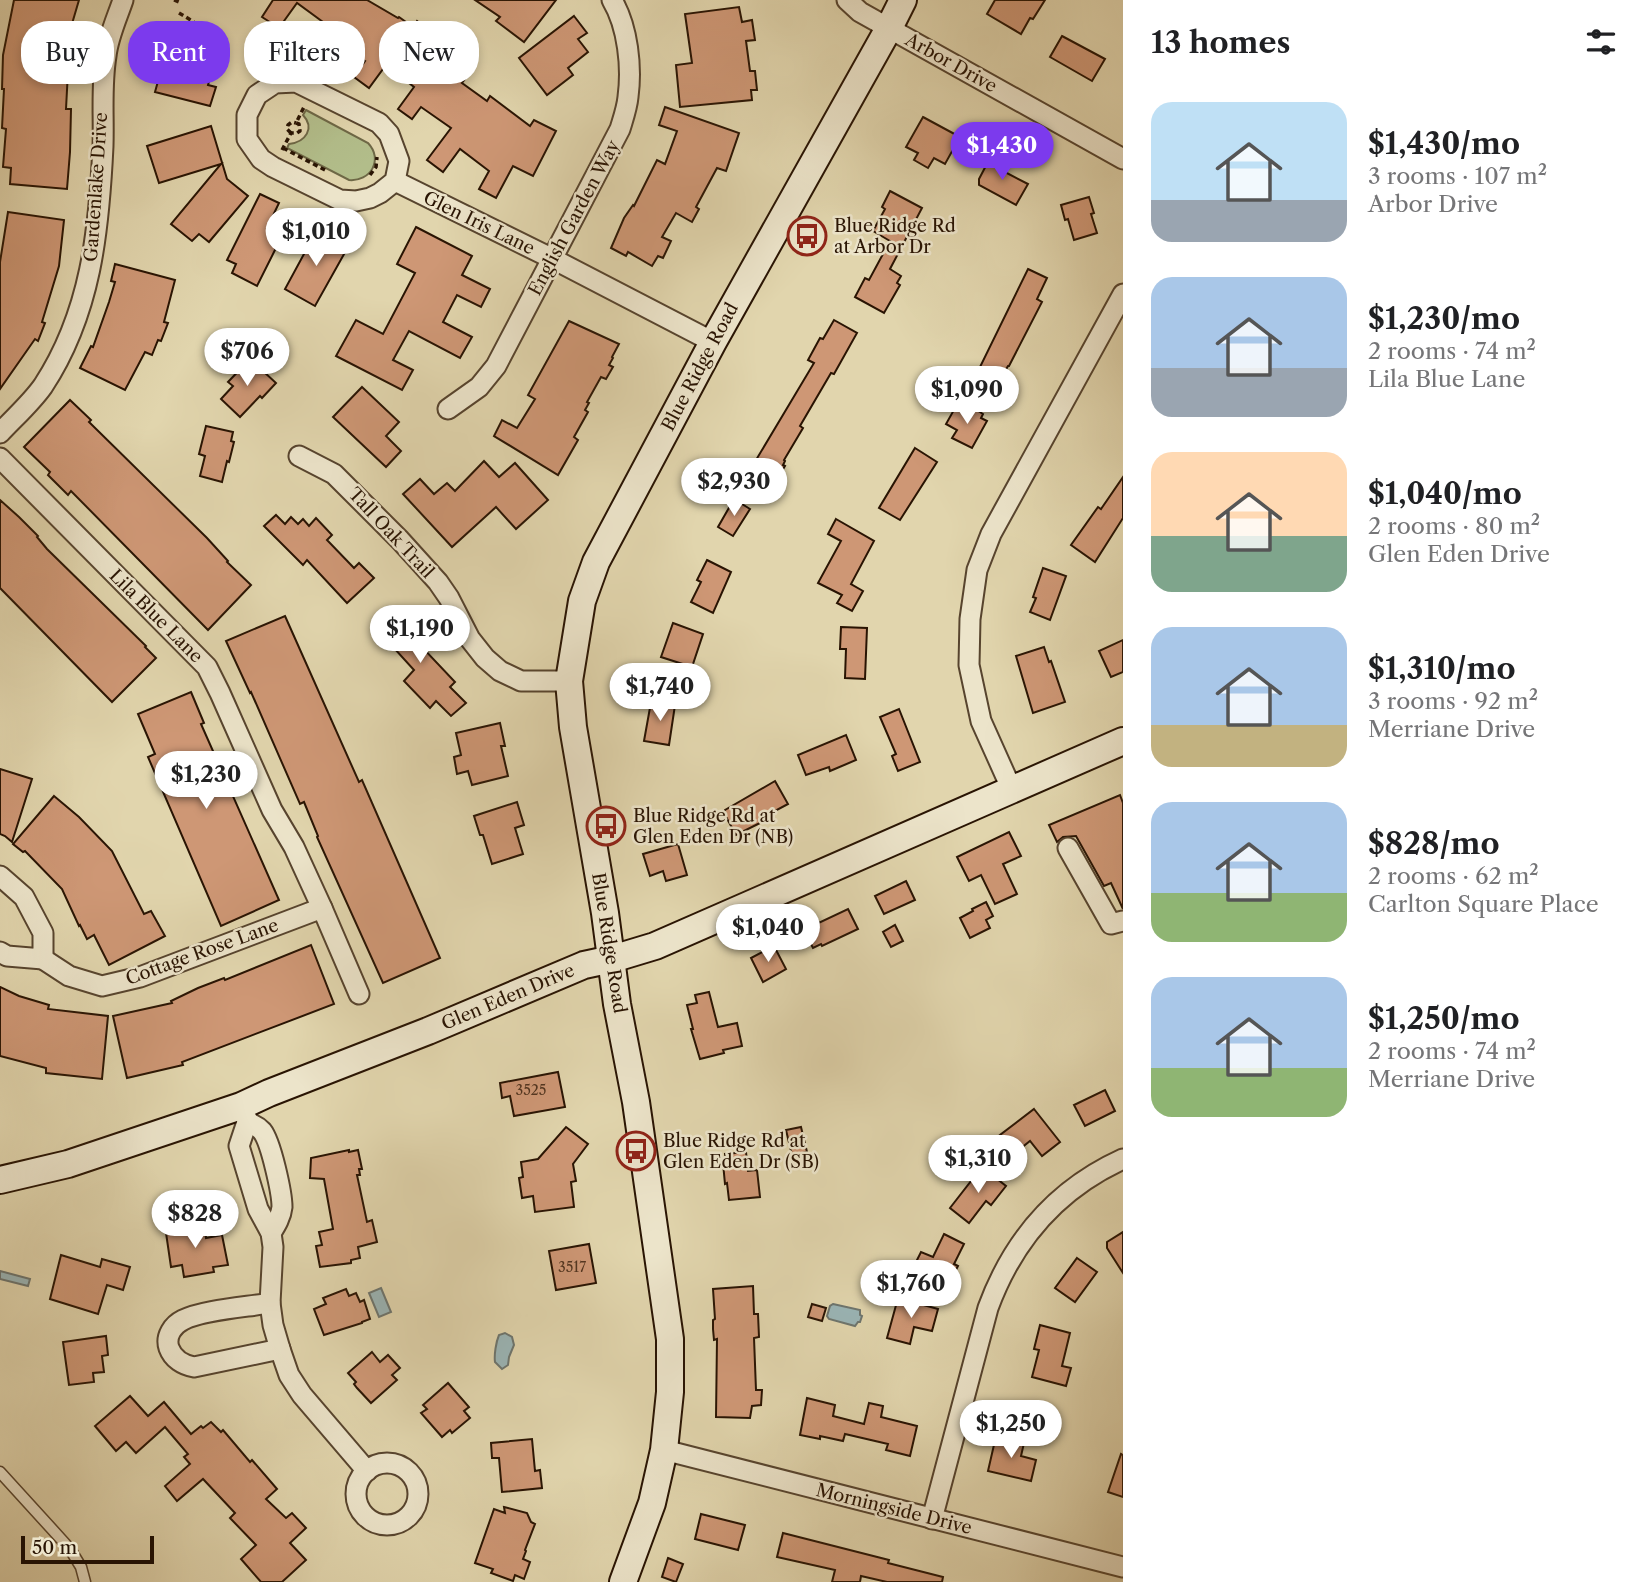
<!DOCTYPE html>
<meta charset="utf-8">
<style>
body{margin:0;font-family:"Libre Caslon Text",serif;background:#f6f6f6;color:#202124;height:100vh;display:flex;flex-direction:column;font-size:26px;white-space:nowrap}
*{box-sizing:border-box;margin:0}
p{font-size:23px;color:#757577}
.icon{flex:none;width:38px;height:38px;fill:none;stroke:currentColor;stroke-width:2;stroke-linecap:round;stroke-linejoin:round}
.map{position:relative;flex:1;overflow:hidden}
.drawer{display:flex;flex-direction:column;background:#fff;width:525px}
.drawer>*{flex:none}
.banner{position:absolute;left:21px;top:21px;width:665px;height:63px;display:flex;gap:14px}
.scale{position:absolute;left:21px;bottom:18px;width:133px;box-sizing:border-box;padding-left:7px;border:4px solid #291403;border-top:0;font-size:19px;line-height:24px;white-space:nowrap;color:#291403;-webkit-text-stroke:5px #ece4ca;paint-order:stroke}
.price{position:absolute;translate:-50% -60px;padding:0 16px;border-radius:24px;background:#fff;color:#222;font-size:23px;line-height:46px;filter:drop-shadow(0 2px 4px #0008)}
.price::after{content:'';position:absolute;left:50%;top:42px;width:21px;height:16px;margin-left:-10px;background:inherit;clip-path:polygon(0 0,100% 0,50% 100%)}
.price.selected{background:#7c3aed;color:#fff}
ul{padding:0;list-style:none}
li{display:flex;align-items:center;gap:21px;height:175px;padding:0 28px}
li span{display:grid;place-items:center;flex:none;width:196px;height:140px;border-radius:21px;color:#555}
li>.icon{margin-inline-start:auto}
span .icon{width:84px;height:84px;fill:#fffc;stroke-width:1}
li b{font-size:30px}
h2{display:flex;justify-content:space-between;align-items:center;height:84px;padding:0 28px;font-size:30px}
.pill{padding:0 24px;border-radius:28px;background:#fff;box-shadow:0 4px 10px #0003;font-size:24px;line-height:63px}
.pill.selected{background:#7c3aed;color:#fff}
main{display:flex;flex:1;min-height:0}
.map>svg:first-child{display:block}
</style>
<main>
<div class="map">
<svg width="1123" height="1582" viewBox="0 0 1123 1582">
<rect width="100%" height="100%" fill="#e1d5ad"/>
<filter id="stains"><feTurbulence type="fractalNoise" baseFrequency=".00286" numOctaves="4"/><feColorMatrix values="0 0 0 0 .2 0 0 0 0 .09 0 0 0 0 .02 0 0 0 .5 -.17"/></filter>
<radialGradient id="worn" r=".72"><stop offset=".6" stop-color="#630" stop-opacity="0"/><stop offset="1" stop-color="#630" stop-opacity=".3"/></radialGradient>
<path fill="#b2bd8a" stroke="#6e6846" stroke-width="2" d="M306,110l62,33c16,17 2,39 -19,37l-62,-32 2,-4c17,-2 26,-16 14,-29z"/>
<g fill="#9ab5b6" stroke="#6d756e" stroke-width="2">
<polygon points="0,1271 30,1279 28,1286 0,1279"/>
<polygon points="381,1288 391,1312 379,1317 369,1293"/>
<polygon points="833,1304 860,1310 860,1315 862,1316 860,1322 858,1322 855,1326 829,1319 827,1316 830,1306"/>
<path d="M505,1333l7,4 2,8 -5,12 -1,8 -6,4 -7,-7c-1,-7 1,-20 4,-27z"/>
</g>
<g fill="#ce9775" stroke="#291403" stroke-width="2">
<polygon points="14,0 79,0 69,34 71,34 63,71 68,71 66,109 71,109 70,152 67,189 10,184 11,168 3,167 6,129 2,128 4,89 2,89 3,55"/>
<polygon points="273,0 367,0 398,18 399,17 413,27 417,21 432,33 423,45 446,61 450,55 471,71 462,83 487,101 490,96 530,126 534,120 556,131 533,176 513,166 496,198 479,189 489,171 460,149 443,172 427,160 451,128 421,107 412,119 398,109 414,87 386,65 369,88 354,77 365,61 335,43 326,58 309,48 323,22 297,3 279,28 262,17"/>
<polygon points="475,0 556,0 524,42 496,21 500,17"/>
<polygon points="995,0 1045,0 1033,19 1030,18 1021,34 987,14"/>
<polygon points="739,7 742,22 752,20 755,40 746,41 750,71 755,71 757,90 751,90 752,100 680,107 676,65 692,63 685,14"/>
<polygon points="574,16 587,33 578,39 588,52 568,68 573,75 547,95 519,58"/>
<polygon points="1062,36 1105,59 1092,81 1050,57"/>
<polygon points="157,53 213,68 208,85 216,87 210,106 155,92 160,74 152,72"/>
<polygon points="665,107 739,133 726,171 717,168 696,207 699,209 692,222 676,213 662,237 671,241 663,258 658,256 652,266 628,252 626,256 611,248 624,218 633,205 634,206 657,160 665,164 677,131 659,125"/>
<polygon points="923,117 960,137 945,164 934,158 928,168 914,160 918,153 906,147"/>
<polygon points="211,126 227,179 248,196 209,242 199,234 192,241 171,224 221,164 159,183 147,146"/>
<polygon points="990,158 1005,167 1003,171 1028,184 1016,205 979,185 979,179"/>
<polygon points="890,191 922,208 890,269 901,276 897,283 900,285 884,313 855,297 865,278 869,280 890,241 873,231 885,209 882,207"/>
<polygon points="260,194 279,203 267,228 282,236 257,286 232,273 236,264 227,260"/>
<polygon points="1089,197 1094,213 1091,214 1097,233 1074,240 1068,219 1065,220 1061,205"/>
<polygon points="8,212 64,220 59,266 42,322 45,323 38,341 35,339 0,389 0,262"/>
<polygon points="416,227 472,256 462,275 490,289 481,307 457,295 443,322 472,337 460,358 409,331 393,360 413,370 402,390 336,356 356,320 383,334 415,273 397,264"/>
<polygon points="317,230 348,247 315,306 285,289"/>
<polygon points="115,264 175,280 164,322 168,323 161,341 158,340 152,355 145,352 125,390 80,368 91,346 93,347 109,302 115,282 111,281"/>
<polygon points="1028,269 1047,278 1037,299 1042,302 1009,366 1008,366 1000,380 979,369"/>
<polygon points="834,320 857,333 834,374 831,373 800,426 803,428 784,460 785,461 783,465 785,466 773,486 770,484 765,492 753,485 757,476 751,473 758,461 756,460 814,363 808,360 820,338 823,339"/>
<polygon points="569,321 619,344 612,357 613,358 609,365 613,367 606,379 601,377 587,402 589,403 585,410 588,412 574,437 578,440 558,475 494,436 502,420 517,428 535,399 528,395"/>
<polygon points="250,359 276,383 262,398 260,396 240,417 221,399 233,386 228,382"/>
<polygon points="362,387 399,422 386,436 401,451 386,467 333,417"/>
<polygon points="70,400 91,420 89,422 207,538 228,561 227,562 251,585 208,630 71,491 68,495 48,475 50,472 24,447"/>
<polygon points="972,407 983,414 981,418 987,421 972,448 952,438 957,430 946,424 955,408 966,414"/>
<polygon points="206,426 233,432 231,441 234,442 229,462 227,461 222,482 200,476 205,456 199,454"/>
<polygon points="915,448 937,462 900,520 879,508"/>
<polygon points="484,461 499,477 515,463 548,500 516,529 496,507 452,547 403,494 420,479 434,494 447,483 455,491"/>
<polygon points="1123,477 1123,518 1095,562 1071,545 1098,507 1101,509"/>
<polygon points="734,499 750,509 733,536 718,527"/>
<polygon points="0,500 19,517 38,536 37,537 47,549 146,646 145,647 156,658 112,702 0,588"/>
<polygon points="276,515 285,524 291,517 298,524 303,519 309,526 316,518 332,535 327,540 354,568 359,563 374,578 347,603 307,560 303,565 264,526"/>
<polygon points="836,519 874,541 851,584 863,591 852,611 837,603 842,595 818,583 841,541 828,534"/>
<polygon points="707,560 731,572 713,613 691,602 701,582 697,580"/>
<polygon points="1043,568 1066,576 1050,620 1030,612 1036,598 1033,597"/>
<polygon points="388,607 399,620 401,618 423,641 419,644 455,682 450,687 466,703 451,716 436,701 430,708 404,681 414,670 383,636 385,633 374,620"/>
<polygon points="285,616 359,782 362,780 440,958 383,983 317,837 318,836 304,802 300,804 251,692 250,693 226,641"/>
<polygon points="673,623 703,634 692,667 661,657"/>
<polygon points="841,627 867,628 865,679 845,678 846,649 840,649"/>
<polygon points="1123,640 1123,672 1111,677 1099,651"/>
<polygon points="1044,647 1049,662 1051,661 1065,702 1033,713 1016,656"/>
<polygon points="191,692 204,723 201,724 279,900 221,926 148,757 155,754 138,714"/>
<polygon points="651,702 675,705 669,745 644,741"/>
<polygon points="899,709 920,762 898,771 892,756 896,754 880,717"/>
<polygon points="500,723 505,746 501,746 508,776 472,785 468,771 457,774 454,757 461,755 456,733"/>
<polygon points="846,735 856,760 830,771 829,767 806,775 798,755"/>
<polygon points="0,769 32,779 12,842 5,836 0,834"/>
<polygon points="775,781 788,804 760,819 762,822 736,835 725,815 725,810"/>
<polygon points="1120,795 1123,803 1123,909 1111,883 1104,886 1076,836 1063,837 1057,842 1049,825"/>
<polygon points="54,796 79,817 112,851 144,914 151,911 165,936 109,965 94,935 87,939 80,925 79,926 62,889 25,851 23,852 13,844"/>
<polygon points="517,802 524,825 515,828 523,854 492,864 483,835 480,835 474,816"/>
<polygon points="1009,832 1021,856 1003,864 1017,894 995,904 981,875 969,881 957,857"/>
<polygon points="678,844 687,875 666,881 663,871 650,876 643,854"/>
<polygon points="906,881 915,900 884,914 875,896"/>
<polygon points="986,902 993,916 986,920 990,928 970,938 960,918 973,911 972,909"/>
<polygon points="848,909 858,929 822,946 821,944 813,948 805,933 813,929 812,926"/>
<polygon points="895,925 903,941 891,947 883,932"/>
<polygon points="311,945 334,1004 182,1062 183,1065 127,1078 113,1016 172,1003 171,1001 198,988 224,978 225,980"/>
<polygon points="774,946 786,969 763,982 751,958"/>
<polygon points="0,987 19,996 49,1005 48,1009 108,1016 102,1079 46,1073 46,1068 0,1056"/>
<polygon points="709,992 718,1027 737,1023 742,1046 723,1050 724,1053 700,1059 691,1029 693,1029 687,1005 697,1003 695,995"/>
<polygon points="558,1072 565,1107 514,1116 510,1096 502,1098 500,1083"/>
<polygon points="1105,1090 1115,1111 1085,1126 1074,1105"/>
<polygon points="1034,1109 1060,1142 1042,1156 1030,1141 1015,1153 1000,1135"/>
<polygon points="566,1127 588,1144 573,1164 576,1181 571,1182 574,1207 535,1212 533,1196 522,1198 519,1178 523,1177 521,1162 538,1159"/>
<polygon points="801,1127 807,1152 792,1155 786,1130"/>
<polygon points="349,1150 349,1152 358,1150 362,1169 359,1169 360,1175 357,1175 367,1222 372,1220 377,1242 358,1247 360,1258 351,1260 351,1263 320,1267 316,1246 322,1245 319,1232 333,1229 324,1179 310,1178 311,1158"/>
<polygon points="746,1152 748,1171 757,1170 760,1197 729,1200 727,1183 725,1184 723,1163 726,1163 725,1154"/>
<polygon points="982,1167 1006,1186 991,1205 986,1201 969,1223 950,1208"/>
<polygon points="186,1222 189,1234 205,1231 206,1238 222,1235 228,1265 213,1267 214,1272 184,1277 182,1265 171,1267 165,1226"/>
<polygon points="1123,1232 1123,1273 1107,1248 1107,1242"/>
<polygon points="944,1234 964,1244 954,1264 958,1266 948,1285 913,1268 921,1252 933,1257"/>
<polygon points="589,1244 596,1283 556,1290 549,1251"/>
<polygon points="61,1255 100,1267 102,1259 130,1267 123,1290 107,1285 98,1314 50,1299"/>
<polygon points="1077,1258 1097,1272 1075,1302 1055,1288"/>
<polygon points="753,1286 754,1314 758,1314 759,1337 754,1338 756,1390 762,1390 761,1405 752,1406 750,1418 716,1417 717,1339 714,1340 713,1329 713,1320 715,1319 713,1289"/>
<polygon points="346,1289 349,1296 356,1293 360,1302 364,1300 370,1319 362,1322 362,1323 324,1335 314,1309 326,1304 323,1298"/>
<polygon points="898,1298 938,1309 932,1331 914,1327 910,1344 887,1338"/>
<polygon points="812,1304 826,1308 822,1321 808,1317"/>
<polygon points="1040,1325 1070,1333 1062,1366 1071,1368 1066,1386 1032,1377 1039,1350 1034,1349"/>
<polygon points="106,1336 108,1355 102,1356 104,1372 93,1373 94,1382 69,1385 63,1342"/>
<polygon points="372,1352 380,1362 388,1355 400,1368 392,1375 397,1380 371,1403 357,1388 354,1384 356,1382 348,1373"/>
<polygon points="448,1383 469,1407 464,1411 470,1418 452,1433 450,1430 442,1437 421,1413 427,1409 423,1405"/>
<polygon points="130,1396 148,1416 164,1402 191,1434 201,1426 203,1428 211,1422 221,1432 223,1430 250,1462 252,1460 277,1489 266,1499 286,1518 292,1513 306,1528 290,1543 306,1560 282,1582 261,1582 241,1559 256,1545 230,1518 235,1513 203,1479 177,1501 165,1486 190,1464 184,1457 188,1454 165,1427 136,1453 126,1442 116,1451 95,1426"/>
<polygon points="807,1398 835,1405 833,1416 864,1424 869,1403 883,1406 881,1417 917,1426 910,1456 886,1450 888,1444 845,1434 843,1441 820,1436 820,1439 800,1435"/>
<polygon points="996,1436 1024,1443 1021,1456 1036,1460 1031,1481 988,1471"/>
<polygon points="532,1439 535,1471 540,1470 542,1488 502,1492 499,1458 492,1458 491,1443"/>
<polygon points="1121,1454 1123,1455 1123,1497 1108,1492"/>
<polygon points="504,1507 527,1513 531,1522 535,1524 525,1550 526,1551 523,1559 530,1562 524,1579 515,1575 513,1581 491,1573 493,1569 475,1563 494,1509 505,1513"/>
<polygon points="701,1514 745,1525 738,1550 695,1539"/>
<polygon points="783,1533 889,1560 888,1563 943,1577 942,1582 887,1582 861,1576 860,1582 832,1582 835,1570 777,1557"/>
<polygon points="668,1558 683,1564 676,1582 662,1577"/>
</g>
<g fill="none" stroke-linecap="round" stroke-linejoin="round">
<defs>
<polyline id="lane" points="0,1472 70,1549 81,1567 85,1582"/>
<g id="street">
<polyline points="847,0 860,12 1123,159"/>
<polygon points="296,82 379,123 389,134 399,161 395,181 380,193 370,198 356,201 340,200 273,167 261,159 247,139 247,115 257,95 275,83"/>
<polyline points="395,181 553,259 713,342"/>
<path d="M448,409l31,-22 17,-21 124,-237c3,-10 7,-21 8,-32 4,-30 0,-70 -16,-97"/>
<path d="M0,433c14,-15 31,-30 43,-47 48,-73 56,-155 60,-240 1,-30 -2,-60 3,-90 2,-19 11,-38 17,-56"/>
<polyline points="299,456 334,474 400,540 438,582 449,598 470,639 485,658 500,671 521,681 569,681"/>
<polyline points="0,458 207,667 220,693 272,810 294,847 322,908 359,994"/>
<polyline points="1012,790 981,721 969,665 970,619 977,570 991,534 1123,294"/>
<polyline points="1068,848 1111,924 1123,921"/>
<polyline points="0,876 24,897 43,933 43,959 7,956 0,952"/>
<polyline points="43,959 69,976 102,986 140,977 322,908"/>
<path d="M244,1112c6,17 9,9 18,19 9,11 20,62 20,76 -1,10 -6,18 -11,26"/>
<polyline points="247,1122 239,1146 258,1209 271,1233 273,1247 270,1303 273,1325 280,1349 289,1375 302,1395 367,1471"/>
<path d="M270,1303c-23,4 -68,7 -87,17 -10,5 -18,16 -14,28 4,11 14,17 25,19l86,-18"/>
<polyline points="664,1450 1123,1567"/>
<circle cx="387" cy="1494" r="31"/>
<path d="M932,1519l56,-211c25,-68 69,-119 135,-149"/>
</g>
<g id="secondary">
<polyline points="0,1180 68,1164 241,1106 269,1093 428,1031 584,965 612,959 655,946 1123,741"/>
<polyline points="623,1582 652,1503 664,1450 670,1392 670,1339 636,1102 617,1004 605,913 573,727 569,681 582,601 596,562 713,342 889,28 903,0"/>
</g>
</defs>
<use href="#lane" stroke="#57442e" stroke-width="13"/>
<use href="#street" stroke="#57442e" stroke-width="23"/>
<use href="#secondary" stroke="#291403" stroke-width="30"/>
<g stroke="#291403" stroke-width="3.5" stroke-dasharray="5 3.5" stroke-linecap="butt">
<polyline points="174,0 179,2"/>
<polyline points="179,13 194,22"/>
<polyline points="291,133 287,129 288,125 292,122 296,123"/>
<polyline points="283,148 325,170"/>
<polyline points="282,150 291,133 297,133 300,131 299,124 296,123 305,105"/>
<polyline points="370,175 376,167 377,157"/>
</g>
<use href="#lane" stroke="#ece4ca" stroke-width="10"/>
<use href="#street" stroke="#ece4ca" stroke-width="19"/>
<use href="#secondary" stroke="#ece4ca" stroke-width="26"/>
</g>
<defs>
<symbol id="bus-ring" viewBox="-11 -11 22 22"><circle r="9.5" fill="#ece4ca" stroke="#8f2418" stroke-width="1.5"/><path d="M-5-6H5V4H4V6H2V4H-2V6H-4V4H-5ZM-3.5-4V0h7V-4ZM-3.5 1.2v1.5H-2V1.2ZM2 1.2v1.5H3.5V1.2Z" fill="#8f2418"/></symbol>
</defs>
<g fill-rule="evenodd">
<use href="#bus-ring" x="785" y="214" width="44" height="44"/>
<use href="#bus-ring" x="584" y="804" width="44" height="44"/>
<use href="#bus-ring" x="614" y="1129" width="44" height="44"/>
</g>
<g text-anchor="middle" stroke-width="5" stroke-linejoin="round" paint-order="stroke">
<g font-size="14" fill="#523520">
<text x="531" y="1095">3525</text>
<text x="572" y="1272">3517</text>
</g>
<g font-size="18" fill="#291403" stroke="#ece4ca">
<text transform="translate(951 63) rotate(29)" y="6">Arbor Drive</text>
<text transform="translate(96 187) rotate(-86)" y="6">Gardenlake Drive</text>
<text transform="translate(574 218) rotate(-62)" y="6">English Garden Way</text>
<text transform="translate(479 223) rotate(26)" y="6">Glen Iris Lane</text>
<text transform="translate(700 367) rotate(-62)" y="6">Blue Ridge Road</text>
<text transform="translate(391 533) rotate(47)" y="6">Tall Oak Trail</text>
<text transform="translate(156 616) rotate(45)" y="6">Lila Blue Lane</text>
<text transform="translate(609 943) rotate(81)" y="6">Blue Ridge Road</text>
<text transform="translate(202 952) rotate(-20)" y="6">Cottage Rose Lane</text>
<text transform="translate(508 997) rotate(-23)" y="6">Glen Eden Drive</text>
<text transform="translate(894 1509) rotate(14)" y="6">Morningside Drive</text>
</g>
<g font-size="18" fill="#291403" stroke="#ece4ca" text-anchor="start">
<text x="834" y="232">Blue Ridge Rd<tspan x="834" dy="21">at Arbor Dr</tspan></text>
<text x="633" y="822">Blue Ridge Rd at<tspan x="633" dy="21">Glen Eden Dr (NB)</tspan></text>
<text x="663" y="1147">Blue Ridge Rd at<tspan x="663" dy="21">Glen Eden Dr (SB)</tspan></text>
</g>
</g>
<rect width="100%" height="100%" filter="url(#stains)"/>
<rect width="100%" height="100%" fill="url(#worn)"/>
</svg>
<div class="scale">50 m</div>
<b class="price selected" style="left:1002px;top:182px">$1,430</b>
<b class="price" style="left:316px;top:268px">$1,010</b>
<b class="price" style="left:247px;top:388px">$706</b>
<b class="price" style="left:967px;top:426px">$1,090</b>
<b class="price" style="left:734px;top:518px">$2,930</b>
<b class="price" style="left:420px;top:665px">$1,190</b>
<b class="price" style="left:660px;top:723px">$1,740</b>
<b class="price" style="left:206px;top:811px">$1,230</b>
<b class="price" style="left:768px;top:964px">$1,040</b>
<b class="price" style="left:978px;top:1195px">$1,310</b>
<b class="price" style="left:195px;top:1250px">$828</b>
<b class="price" style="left:911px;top:1320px">$1,760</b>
<b class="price" style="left:1011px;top:1460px">$1,250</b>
<div class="banner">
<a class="pill">Buy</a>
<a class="pill selected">Rent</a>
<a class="pill">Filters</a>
<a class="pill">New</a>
</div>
</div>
<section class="drawer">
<h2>13 homes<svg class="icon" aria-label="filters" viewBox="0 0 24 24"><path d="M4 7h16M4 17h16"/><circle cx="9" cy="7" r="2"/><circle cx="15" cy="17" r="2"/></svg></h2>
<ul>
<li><span style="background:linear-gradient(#bfe0f5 70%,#9aa5b1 0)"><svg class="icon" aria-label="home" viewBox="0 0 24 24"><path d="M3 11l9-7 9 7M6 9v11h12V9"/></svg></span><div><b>$1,430/mo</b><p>3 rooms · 107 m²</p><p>Arbor Drive</p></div></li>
<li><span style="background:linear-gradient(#a9c7e8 65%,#9aa5b1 0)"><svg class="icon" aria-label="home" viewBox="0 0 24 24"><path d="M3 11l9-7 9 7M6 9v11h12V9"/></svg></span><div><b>$1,230/mo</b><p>2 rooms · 74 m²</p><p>Lila Blue Lane</p></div></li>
<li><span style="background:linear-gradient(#ffd9b3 60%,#7fa58c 0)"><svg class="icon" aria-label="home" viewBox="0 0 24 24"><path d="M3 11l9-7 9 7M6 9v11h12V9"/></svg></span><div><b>$1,040/mo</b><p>2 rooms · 80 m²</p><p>Glen Eden Drive</p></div></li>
<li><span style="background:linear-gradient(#a9c7e8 70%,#c2b280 0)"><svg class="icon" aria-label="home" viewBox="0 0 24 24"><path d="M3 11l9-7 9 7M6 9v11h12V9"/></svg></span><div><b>$1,310/mo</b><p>3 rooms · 92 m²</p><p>Merriane Drive</p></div></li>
<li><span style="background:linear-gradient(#a9c7e8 65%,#8fb573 0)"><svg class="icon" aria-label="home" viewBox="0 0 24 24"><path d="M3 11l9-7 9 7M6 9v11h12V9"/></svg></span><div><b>$828/mo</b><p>2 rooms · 62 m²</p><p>Carlton Square Place</p></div></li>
<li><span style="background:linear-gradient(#a9c7e8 65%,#8fb573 0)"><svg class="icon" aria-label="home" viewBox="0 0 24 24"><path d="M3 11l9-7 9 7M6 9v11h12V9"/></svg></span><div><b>$1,250/mo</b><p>2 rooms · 74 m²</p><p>Merriane Drive</p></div></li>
</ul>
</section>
</main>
